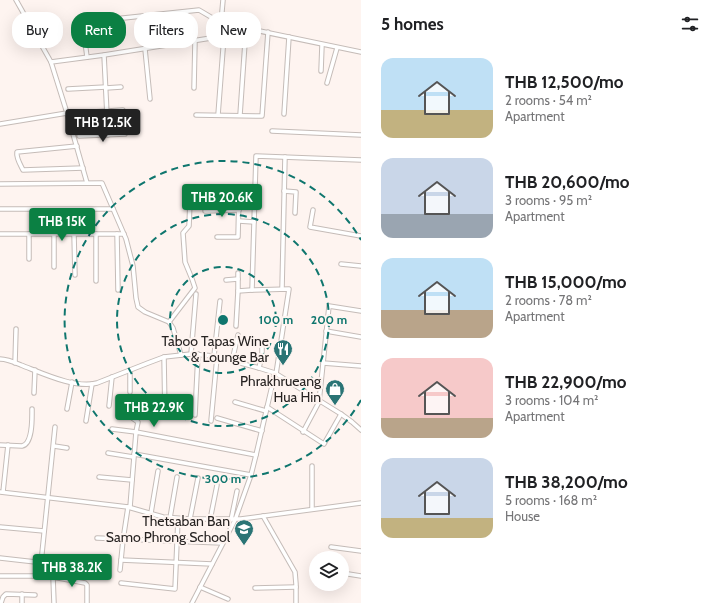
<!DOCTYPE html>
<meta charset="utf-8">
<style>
body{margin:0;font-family:Cabin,sans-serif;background:#f2f2f2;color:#202124;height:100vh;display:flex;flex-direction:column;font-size:15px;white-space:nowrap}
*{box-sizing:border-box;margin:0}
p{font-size:13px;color:#757577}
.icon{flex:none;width:22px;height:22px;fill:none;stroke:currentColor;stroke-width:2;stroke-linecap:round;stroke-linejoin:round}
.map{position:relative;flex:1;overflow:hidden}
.details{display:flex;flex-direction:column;background:#fff;width:360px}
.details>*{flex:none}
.hud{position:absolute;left:12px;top:12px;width:289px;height:36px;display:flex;gap:8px}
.controls{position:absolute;left:309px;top:551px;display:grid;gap:8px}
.controls a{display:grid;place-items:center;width:40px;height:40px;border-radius:50%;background:#fff;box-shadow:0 4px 16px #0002;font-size:20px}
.price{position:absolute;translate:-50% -34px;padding:0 9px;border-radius:4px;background:#0b8043;color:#fff;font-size:13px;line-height:26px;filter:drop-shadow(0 1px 2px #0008)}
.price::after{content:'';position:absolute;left:50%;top:24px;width:12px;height:9px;margin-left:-6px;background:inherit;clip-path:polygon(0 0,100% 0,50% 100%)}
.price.active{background:#222;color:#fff}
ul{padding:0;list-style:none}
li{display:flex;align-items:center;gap:12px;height:100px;padding:0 20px}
li span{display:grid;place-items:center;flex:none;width:112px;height:80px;border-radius:12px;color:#555}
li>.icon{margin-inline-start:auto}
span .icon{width:48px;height:48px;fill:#fffc;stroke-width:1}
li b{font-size:17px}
h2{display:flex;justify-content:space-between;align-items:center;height:48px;padding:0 20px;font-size:17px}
.pill{padding:0 14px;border-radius:16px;background:#fff;box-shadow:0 4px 16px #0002;font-size:14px;line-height:36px}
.pill.active{background:#0b8043;color:#fff}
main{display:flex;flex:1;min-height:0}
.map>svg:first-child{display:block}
</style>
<main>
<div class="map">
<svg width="361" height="603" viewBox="0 0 361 603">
<rect width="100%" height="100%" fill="#fef4f0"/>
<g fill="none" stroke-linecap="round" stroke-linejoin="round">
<defs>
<g id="minor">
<polyline points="16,0 51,62 67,113 87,183"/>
<polyline points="82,19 87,57"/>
<polyline points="114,19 199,10 221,23 223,0"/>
<polyline points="145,49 150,99"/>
<polyline points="104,55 108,135"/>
<polyline points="51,62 104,55 211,38 221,23 361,52"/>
<polyline points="321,71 322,45"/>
<polyline points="327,83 337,48"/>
<polyline points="106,88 121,87"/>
<polyline points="194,88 195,41"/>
<polyline points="68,89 106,87"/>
<polyline points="78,113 123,110"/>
<polyline points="284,114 289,37"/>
<polyline points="196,115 262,116 268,32"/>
<polyline points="218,115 225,23"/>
<polyline points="240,115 246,28"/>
<polyline points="0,124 67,113"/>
<polyline points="272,131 361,135"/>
<polyline points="79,136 125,134"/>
<path d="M77,146l-60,6c-1,6 3,12 6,18l60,-2"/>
<polyline points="0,184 102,183 126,239 133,266 136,298 138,307 145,312 169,322 173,328 181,355"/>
<polyline points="284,191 296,192 295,213"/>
<polyline points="201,194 239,194 238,237 217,237"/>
<polyline points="0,209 113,209"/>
<polyline points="313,210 310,227 361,236"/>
<polyline points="205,211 239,210"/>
<polyline points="239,221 254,222"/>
<polyline points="0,234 124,234"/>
<polyline points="74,234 75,275"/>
<polyline points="96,234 96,281"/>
<polyline points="117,234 118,290"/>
<polyline points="29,259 29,234"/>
<polyline points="341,264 361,266"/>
<polyline points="54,267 54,234"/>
<polyline points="226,280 238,279"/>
<polyline points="282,289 285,157"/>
<polyline points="238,291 252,290"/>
<polyline points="169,322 195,288 192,279 185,262 183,233 189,226 190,201"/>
<polyline points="236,326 238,291 238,273"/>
<polyline points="326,331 361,337"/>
<polyline points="191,354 196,294"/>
<polyline points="214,356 220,301"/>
<polyline points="164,357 165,416"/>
<path d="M0,359c7,0 14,3 21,6 21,8 54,24 76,18l51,-20 16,-6 27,-3 23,2 45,12 16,5 66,41 11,8 9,8"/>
<polyline points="232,361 238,335"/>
<polyline points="15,363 16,329"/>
<polyline points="323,363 361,366"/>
<polyline points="259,368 262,355 262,342"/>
<polyline points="276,374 289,289 252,290 256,156 361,160"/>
<polyline points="130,392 130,370"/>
<polyline points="34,393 35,370"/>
<polyline points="235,402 266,411"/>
<polyline points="109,406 112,377"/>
<polyline points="267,407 324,444 341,414"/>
<polyline points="67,409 72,382"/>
<polyline points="195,415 198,354"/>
<polyline points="217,418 262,431"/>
<polyline points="86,421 92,384"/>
<polyline points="211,421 217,357"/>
<polyline points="112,429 136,432 138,422 128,415"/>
<polyline points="303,432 319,402 329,306 361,311"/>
<path d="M0,445l22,1c11,-2 10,-28 10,-37"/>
<polyline points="54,446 67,448"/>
<polyline points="108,453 133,457"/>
<polyline points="134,454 251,475"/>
<polyline points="99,477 132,480"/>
<polyline points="0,492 128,507 163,517 190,519 241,519 361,503"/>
<polyline points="3,492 8,445"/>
<polyline points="130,507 136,432 256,455"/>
<polyline points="312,509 312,466"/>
<polyline points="151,513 158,471"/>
<polyline points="263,516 295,572 296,584 296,603"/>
<polyline points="170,518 177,477"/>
<polyline points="190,519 198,478"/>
<polyline points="210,520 217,485"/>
<polyline points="231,520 237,491"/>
<polyline points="0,527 44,531"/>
<polyline points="97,538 222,543"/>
<polyline points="331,547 361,551"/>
<polyline points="0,558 89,568"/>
<polyline points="121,560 212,564"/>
<polyline points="313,569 316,569"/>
<polyline points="120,570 123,540 128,507"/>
<polyline points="342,573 361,576"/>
<polyline points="0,576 42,576 53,577 54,603"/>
<polyline points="42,576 41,563 55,427"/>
<polyline points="53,577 85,583 87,585 87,603"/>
<polyline points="121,583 175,589 178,519"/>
<polyline points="200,587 228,599"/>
<polyline points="255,588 296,587"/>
<polyline points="1,603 3,597 6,594 35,595"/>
<polyline points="22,603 22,594"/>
<polyline points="192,603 235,520 251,475 256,455 275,373"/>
</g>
</defs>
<use href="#minor" stroke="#c5bcb8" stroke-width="5.5"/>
<use href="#minor" stroke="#fff" stroke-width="3.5"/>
</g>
<g fill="none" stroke="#0f766e" stroke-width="2" stroke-dasharray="7 5">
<circle cx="223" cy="320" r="53"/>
<circle cx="223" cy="320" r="106"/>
<path d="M361 400A159 159 0 1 1 361 240"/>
</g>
<defs>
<symbol id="restaurant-pin" viewBox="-11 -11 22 30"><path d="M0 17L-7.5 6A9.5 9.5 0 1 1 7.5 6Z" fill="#2a7475" stroke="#fef4f0"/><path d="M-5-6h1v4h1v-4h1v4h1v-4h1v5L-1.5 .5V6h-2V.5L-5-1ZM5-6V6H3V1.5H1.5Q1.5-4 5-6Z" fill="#fff"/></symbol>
<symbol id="shop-pin" viewBox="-11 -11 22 30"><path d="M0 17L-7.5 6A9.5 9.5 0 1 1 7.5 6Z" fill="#2a7475" stroke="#fef4f0"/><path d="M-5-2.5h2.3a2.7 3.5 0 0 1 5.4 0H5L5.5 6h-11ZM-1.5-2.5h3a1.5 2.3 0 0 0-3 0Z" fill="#fff"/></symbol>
<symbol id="school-pin" viewBox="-11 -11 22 30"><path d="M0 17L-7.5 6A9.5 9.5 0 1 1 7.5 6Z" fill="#2a7475" stroke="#fef4f0"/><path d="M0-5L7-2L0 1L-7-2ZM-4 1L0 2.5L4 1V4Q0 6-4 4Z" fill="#fff"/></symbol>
</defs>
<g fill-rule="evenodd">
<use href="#restaurant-pin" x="272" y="338" width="22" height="30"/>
<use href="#shop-pin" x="324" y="378" width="22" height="30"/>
<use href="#school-pin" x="233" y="518" width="22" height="30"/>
</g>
<g text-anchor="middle" stroke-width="4" stroke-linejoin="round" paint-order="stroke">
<g font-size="14" fill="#262221" stroke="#fef4f0" text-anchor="end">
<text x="269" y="346">Taboo Tapas Wine<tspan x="269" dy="16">&amp; Lounge Bar</tspan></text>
<text x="321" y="386">Phrakhrueang<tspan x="321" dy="16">Hua Hin</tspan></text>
<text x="230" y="526">Thetsaban Ban<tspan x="230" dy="16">Samo Phrong School</tspan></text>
</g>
</g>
<circle cx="223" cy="320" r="6" fill="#0f766e" stroke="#fef4f0" stroke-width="2"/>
<g font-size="12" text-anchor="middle" font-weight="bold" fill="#0f766e" stroke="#fef4f0" stroke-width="4" stroke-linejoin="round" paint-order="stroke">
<text x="276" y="324">100 m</text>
<text x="329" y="324">200 m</text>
<text x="223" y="483">300 m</text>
</g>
</svg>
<div class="controls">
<a><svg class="icon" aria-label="layers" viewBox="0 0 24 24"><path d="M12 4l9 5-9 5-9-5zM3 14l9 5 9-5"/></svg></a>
</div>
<b class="price active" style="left:103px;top:143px">THB 12.5K</b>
<b class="price" style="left:222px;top:218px">THB 20.6K</b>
<b class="price" style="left:62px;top:242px">THB 15K</b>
<b class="price" style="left:154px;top:428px">THB 22.9K</b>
<b class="price" style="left:72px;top:588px">THB 38.2K</b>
<div class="hud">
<a class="pill">Buy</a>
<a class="pill active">Rent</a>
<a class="pill">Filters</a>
<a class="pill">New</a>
</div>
</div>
<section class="details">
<h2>5 homes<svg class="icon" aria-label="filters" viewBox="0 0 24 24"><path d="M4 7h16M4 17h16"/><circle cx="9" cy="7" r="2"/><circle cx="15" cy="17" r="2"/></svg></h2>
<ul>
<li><span style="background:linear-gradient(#bfe0f5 65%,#c2b280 0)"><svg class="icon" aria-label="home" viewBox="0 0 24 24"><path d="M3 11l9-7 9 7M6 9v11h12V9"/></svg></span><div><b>THB 12,500/mo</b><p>2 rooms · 54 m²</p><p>Apartment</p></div></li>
<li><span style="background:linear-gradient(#c9d6e8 70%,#9aa5b1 0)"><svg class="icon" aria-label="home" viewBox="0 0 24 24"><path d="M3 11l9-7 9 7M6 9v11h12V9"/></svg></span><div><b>THB 20,600/mo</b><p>3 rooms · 95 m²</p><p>Apartment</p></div></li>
<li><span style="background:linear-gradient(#bfe0f5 65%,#b9a48a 0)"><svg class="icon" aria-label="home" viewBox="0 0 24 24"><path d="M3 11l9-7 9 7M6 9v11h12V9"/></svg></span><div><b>THB 15,000/mo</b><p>2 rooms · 78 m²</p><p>Apartment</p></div></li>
<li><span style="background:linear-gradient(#f6c9c9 75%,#b9a48a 0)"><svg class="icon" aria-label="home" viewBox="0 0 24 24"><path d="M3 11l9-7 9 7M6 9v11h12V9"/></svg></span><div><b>THB 22,900/mo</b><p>3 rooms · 104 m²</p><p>Apartment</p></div></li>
<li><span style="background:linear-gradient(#c9d6e8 75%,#c2b280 0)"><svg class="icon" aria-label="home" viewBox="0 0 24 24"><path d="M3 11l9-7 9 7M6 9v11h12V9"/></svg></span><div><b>THB 38,200/mo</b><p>5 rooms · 168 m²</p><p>House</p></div></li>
</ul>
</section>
</main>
